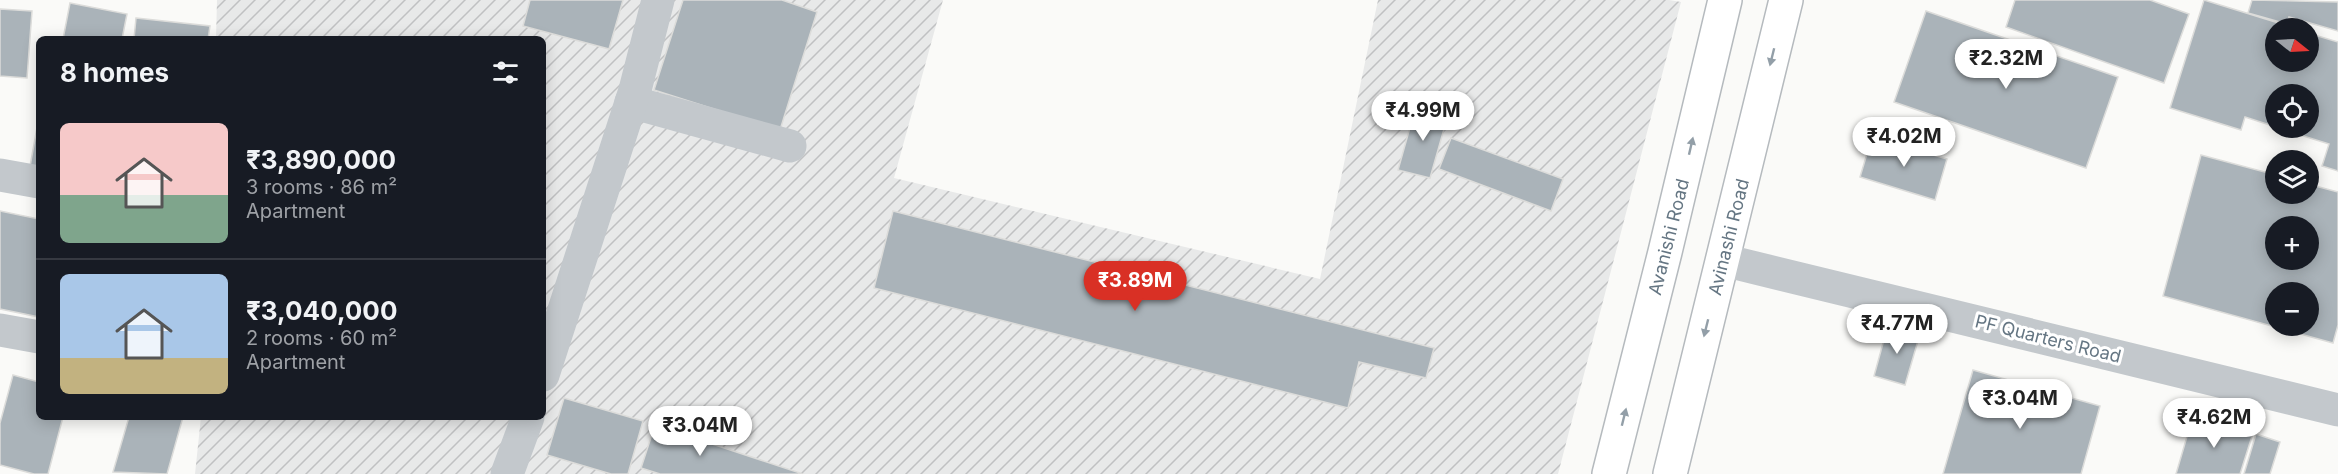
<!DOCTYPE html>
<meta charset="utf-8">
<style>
body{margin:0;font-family:Inter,sans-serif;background:#242831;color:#f1f3f6;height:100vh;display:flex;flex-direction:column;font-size:22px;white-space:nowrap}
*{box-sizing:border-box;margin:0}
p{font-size:20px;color:#9ea1a6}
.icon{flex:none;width:33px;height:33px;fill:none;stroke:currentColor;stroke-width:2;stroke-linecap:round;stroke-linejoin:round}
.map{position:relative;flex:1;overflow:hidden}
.drawer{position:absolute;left:36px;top:36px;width:510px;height:384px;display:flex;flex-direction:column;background:#171b24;border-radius:9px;box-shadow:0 3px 15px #0003}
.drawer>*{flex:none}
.needle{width:39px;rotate:108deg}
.tools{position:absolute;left:2265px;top:18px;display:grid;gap:12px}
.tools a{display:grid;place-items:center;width:54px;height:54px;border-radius:50%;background:#171b24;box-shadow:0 3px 15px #0003;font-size:30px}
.price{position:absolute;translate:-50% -51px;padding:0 14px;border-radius:21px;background:#fff;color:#222;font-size:20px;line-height:39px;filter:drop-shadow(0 2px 3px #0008)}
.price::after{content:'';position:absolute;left:50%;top:36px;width:18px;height:14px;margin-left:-9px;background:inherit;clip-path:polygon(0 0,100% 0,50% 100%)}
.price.current{background:#d93025;color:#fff}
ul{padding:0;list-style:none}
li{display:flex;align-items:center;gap:18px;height:150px;padding:0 24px}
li+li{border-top:2px solid #363941}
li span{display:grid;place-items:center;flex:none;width:168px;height:120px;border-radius:9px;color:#555}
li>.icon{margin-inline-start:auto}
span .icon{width:72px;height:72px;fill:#fffc;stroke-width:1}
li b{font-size:26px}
h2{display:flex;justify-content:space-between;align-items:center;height:72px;padding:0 24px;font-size:26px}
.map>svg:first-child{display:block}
</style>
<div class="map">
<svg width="2338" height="474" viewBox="0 0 2338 474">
<defs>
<pattern id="industrial-furrows" width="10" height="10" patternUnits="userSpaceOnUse" patternTransform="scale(1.5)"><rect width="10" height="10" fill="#e8e9e9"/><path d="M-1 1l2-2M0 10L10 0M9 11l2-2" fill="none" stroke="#c0c1c2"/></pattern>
</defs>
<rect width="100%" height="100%" fill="#fafaf8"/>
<polygon fill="url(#industrial-furrows)" points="217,0 943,0 894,178 1320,279 1378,0 1669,0 1681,2 1558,474 195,474 201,417 543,417 543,39 216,39"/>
<g fill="#aab3b9" stroke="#dcdcda" stroke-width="1.5" fill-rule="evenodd">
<polygon points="530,0 623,0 609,49 523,26"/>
<polygon points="683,0 782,0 817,12 780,130 654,90"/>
<polygon points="2015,0 2150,0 2189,14 2164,83 2006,27"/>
<polygon points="2204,0 2295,28 2276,28 2276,62 2308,62 2308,33 2338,42 2338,171 2322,166 2329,144 2278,128 2308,128 2308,94 2276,94 2276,127 2245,117 2241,130 2170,108"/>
<polygon points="2252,0 2338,2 2338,31 2289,17 2287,24 2248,13"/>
<polygon points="70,3 127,14 122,39 63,39"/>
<polygon points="0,9 32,11 27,78 0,76"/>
<polygon points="1926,11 2118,77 2086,168 1894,102"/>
<polygon points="136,18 210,26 208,39 134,39"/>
<polygon points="1416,106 1448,115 1430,178 1398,170"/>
<polygon points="38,122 39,122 39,174 29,172"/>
<polygon points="1872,137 1947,159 1935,200 1860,177"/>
<polygon points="1451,138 1563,179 1551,211 1439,169"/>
<path d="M2201,155l75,20v19h32v-10l30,8v133l-5,18 -170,-47zM2276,226h32v34h-32zM2276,292h32v34h-32z"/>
<polygon points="0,211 39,219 39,317 0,309"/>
<polygon points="893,211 1434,348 1426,378 1359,362 1348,408 874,288"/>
<polygon points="1888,325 1920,334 1905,385 1874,376"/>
<polygon points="1973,370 2100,406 2081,474 1943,474"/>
<polygon points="13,375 39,382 39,417 63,417 48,474 34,474 0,465 0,423"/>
<polygon points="564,398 643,421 628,474 611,474 547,455"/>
<polygon points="2193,416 2253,433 2240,474 2176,474"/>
<polygon points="129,417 183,417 167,474 113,472"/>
<polygon points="655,425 803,474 660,474 641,468"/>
<polygon points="2256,434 2280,442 2270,474 2244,474"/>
</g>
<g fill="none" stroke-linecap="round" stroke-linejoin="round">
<defs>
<g id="major">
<polyline points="1609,474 1665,252 1725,0"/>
<polyline points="1670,474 1786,0"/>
</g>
</defs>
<use href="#major" stroke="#b5babe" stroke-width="36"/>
<g stroke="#c3c8cc" stroke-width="33">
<polyline points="631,102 790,146"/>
<polyline points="0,175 39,182"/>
<polyline points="1723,260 2338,410"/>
<polyline points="0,330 39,337"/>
<polyline points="543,375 635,90 658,0"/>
<polyline points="507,474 528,417"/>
</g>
<use href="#major" stroke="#fff" stroke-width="33"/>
</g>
<defs><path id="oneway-solid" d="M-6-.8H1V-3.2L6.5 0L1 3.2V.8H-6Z" transform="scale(1.5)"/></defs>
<g fill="#939fa8">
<use href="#oneway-solid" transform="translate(1772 57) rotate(104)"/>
<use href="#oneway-solid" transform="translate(1691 146) rotate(-77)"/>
<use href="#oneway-solid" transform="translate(1706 328) rotate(104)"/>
<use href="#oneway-solid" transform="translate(1624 417) rotate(-76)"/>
</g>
<g text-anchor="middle" stroke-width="6" stroke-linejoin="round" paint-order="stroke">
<g font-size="18" fill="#657683" stroke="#fff">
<text transform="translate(1669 237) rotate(-76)" y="6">Avanishi Road</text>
<text transform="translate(1729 237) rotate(-76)" y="6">Avinashi Road</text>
<text transform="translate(2048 339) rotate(14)" y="6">PF Quarters Road</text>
</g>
</g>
</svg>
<div class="tools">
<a><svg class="needle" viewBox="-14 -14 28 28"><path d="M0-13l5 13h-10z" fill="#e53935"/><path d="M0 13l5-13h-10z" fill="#9ea1a6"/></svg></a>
<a><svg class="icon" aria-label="locate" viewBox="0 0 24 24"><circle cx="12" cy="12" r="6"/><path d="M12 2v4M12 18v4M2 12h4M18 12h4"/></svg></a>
<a><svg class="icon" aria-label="layers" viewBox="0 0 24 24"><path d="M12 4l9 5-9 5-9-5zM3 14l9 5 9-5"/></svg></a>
<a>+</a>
<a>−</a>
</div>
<b class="price" style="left:2006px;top:90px">₹2.32M</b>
<b class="price" style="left:1423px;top:142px">₹4.99M</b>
<b class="price" style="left:1904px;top:168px">₹4.02M</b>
<b class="price current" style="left:1135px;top:312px">₹3.89M</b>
<b class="price" style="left:1897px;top:355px">₹4.77M</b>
<b class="price" style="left:2020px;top:430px">₹3.04M</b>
<b class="price" style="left:2214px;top:449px">₹4.62M</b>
<b class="price" style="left:700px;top:457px">₹3.04M</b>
<section class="drawer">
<h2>8 homes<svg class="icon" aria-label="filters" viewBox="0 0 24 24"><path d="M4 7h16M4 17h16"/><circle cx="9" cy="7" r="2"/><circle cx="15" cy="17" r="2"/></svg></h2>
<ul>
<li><span style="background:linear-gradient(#f6c9c9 60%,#7fa58c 0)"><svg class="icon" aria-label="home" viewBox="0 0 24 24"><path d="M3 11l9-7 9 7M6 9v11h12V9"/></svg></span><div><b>₹3,890,000</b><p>3 rooms · 86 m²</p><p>Apartment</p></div></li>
<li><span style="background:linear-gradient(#a9c7e8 70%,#c2b280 0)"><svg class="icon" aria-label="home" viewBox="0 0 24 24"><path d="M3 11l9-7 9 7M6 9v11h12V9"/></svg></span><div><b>₹3,040,000</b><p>2 rooms · 60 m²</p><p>Apartment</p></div></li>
</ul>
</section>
</div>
